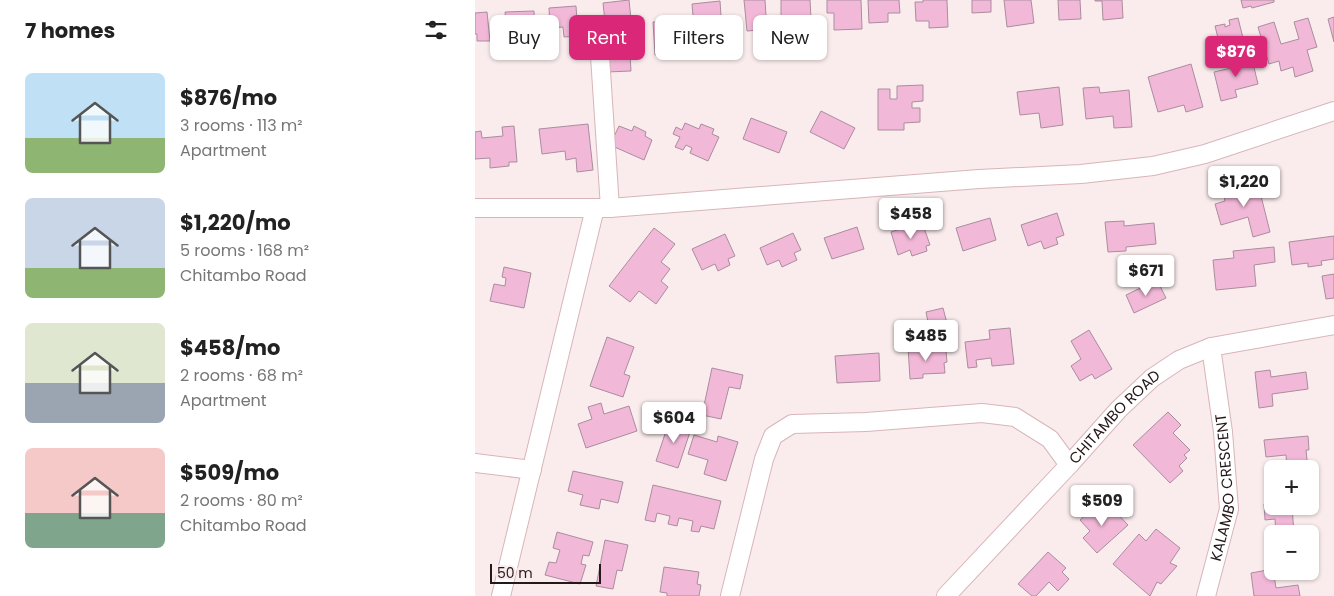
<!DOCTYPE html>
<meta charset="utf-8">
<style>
body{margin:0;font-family:Poppins,sans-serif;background:#f6f6f6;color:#222;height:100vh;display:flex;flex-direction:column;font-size:19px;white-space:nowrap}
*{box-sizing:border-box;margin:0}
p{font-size:16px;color:#767676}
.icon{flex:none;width:28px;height:28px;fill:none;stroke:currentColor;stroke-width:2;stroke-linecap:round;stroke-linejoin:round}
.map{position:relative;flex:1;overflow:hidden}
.panel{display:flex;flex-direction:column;background:#fff;width:475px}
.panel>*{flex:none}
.hud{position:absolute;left:15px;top:15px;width:475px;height:45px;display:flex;gap:10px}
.controls{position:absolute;left:789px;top:460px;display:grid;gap:10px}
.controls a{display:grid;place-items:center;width:55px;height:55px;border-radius:8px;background:#fff;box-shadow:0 1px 4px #0004;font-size:25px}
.scale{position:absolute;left:15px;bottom:12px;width:111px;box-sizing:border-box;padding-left:5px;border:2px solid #25181a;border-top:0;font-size:14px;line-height:18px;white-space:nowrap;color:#25181a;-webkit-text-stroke:4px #faeced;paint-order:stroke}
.price{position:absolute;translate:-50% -42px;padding:0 11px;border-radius:5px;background:#fff;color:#222;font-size:16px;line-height:32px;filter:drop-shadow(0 1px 2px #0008)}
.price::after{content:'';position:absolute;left:50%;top:30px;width:15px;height:11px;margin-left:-8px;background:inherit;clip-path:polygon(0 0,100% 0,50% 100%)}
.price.active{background:#db2777;color:#fff}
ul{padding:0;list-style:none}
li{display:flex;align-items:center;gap:15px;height:125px;padding:0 25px}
li span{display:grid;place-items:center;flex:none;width:140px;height:100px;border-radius:8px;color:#555}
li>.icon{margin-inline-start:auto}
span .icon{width:60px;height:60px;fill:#fffc;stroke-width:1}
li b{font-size:21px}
h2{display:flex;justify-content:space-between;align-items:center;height:60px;padding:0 25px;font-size:21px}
.tag{padding:0 18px;border-radius:8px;background:#fff;box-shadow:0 1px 4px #0004;font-size:18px;line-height:45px}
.tag.active{background:#db2777;color:#fff}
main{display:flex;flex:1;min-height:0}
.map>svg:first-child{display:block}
</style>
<main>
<section class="panel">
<h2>7 homes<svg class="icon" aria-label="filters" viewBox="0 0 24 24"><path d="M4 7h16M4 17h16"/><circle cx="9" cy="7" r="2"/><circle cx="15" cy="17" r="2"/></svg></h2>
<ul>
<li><span style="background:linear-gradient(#bfe0f5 65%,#8fb573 0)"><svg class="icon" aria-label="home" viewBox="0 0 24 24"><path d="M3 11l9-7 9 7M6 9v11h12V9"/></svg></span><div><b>$876/mo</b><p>3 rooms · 113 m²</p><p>Apartment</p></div></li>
<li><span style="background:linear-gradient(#c9d6e8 70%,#8fb573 0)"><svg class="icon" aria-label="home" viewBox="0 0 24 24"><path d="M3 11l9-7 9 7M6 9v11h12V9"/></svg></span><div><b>$1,220/mo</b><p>5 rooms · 168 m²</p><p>Chitambo Road</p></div></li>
<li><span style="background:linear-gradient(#dfe7d0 60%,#9aa5b1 0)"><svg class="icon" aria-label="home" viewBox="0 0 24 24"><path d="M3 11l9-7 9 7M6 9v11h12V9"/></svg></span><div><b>$458/mo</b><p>2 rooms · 68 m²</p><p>Apartment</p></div></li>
<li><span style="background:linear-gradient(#f6c9c9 65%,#7fa58c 0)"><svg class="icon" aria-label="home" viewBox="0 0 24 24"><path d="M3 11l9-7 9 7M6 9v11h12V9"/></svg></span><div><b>$509/mo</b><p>2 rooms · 80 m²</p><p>Chitambo Road</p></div></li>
</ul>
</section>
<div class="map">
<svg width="859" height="596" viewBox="0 0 859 596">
<rect width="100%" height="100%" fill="#faeced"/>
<g fill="#f2b8d8" stroke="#aa8d9d">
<polygon points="154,0 157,29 131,31 128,3"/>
<polygon points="269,0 290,0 291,16 284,17 285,24 283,24 283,30 272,31"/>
<polygon points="306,0 335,0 336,18 306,19"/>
<polygon points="352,0 386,0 387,29 359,30 359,13 352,13"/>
<polygon points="393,0 424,0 425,13 413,13 413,22 394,23"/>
<polygon points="448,0 472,0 473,27 454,28 454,21 441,21 440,2 448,2"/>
<polygon points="497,0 516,0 516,12 497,13"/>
<polygon points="529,0 556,0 559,23 532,27"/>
<polygon points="583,0 605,0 606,19 584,20"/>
<polygon points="620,0 647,0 648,18 628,20 627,1 620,1"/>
<polygon points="766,0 799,0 799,2 777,8 776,6 768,8"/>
<polygon points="245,1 246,16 238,17 241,47 221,49 217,4"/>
<polygon points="101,6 103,36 89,37 88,27 75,28 74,8"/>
<polygon points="59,11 60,38 47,39 46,32 32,32 30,12"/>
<polygon points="12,12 15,41 2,41 2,34 0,34 0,13"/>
<polygon points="859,17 859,42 853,19"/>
<polygon points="763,18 768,38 750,42 749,40 744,42 740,26 750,24 750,27 755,25 754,20"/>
<polygon points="833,18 842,47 832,50 838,71 820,77 818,67 806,71 804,61 794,64 783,27 799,22 806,44 824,39 819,22"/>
<polygon points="199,21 201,53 180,55 178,22"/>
<polygon points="154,36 156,71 132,72 130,37"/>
<polygon points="776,55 783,84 760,90 762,97 746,101 739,72 765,66 764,58"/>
<polygon points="716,64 728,107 711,112 709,105 683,112 673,77"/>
<polygon points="448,85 448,101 437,102 437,108 445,108 445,122 429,123 429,130 403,130 403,89 415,89 415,99 422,99 422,86"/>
<polygon points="584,87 588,125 566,128 564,113 545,115 542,92"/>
<polygon points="624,87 625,93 654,90 657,127 639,128 638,116 611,119 608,88"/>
<polygon points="346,111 380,128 369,149 335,132"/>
<polygon points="276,118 312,132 304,153 268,139"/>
<polygon points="210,123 224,129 226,124 239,129 237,134 244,137 233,161 215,153 217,148 211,145 208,150 200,147 205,137 198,134 201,127 207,130"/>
<polygon points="113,124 118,170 102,172 101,158 91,160 90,151 67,154 64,129"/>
<polygon points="39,126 42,162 34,162 34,166 15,168 15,158 0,159 0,132 6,131 7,138 28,136 27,127"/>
<polygon points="144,126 157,131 159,126 171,132 170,136 177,140 169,160 135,145"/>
<polygon points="764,182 766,189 783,184 795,232 778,237 773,217 746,225 740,204 750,201 747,187"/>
<polygon points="582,213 589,235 581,238 583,244 569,249 566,241 553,246 546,225"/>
<polygon points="515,218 521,240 488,251 481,228"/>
<polygon points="649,221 649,226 679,223 681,244 651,247 651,251 633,252 630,222"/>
<polygon points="447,222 455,245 451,246 452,251 437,256 435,250 423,255 416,232"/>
<polygon points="382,227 389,249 357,259 349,238"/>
<polygon points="179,228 200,244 186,262 195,269 186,281 193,287 181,304 164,291 155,302 134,286"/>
<polygon points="318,233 326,250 319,253 322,260 307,267 304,260 292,265 285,248"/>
<polygon points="250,234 260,256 253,259 255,265 243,271 240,264 227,270 217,249"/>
<polygon points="859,236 859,259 846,261 847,265 833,267 833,263 817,265 814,242"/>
<polygon points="799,247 800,262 779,265 781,286 741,290 738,260 759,258 758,251"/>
<polygon points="29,267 56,273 49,308 15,301 19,284 30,286 31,278 27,277"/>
<polygon points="859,274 859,298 851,299 847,276"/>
<polygon points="682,280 691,298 659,313 651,295"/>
<polygon points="468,308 473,327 460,331 459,326 454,327 451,312"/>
<polygon points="535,328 539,364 517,366 516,358 501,360 502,367 493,368 490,342 515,339 514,330"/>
<polygon points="614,330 637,369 620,379 617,374 605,381 596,366 606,359 596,341"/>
<polygon points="132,337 159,347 149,374 155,376 148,397 115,386"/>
<polygon points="448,346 449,352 471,351 472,362 469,363 470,373 448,374 448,378 435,379 433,347"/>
<polygon points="404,353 405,381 362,383 360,356"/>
<polygon points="237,368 268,375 265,389 254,387 246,419 227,415"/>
<polygon points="795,370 796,377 831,372 833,389 797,394 798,406 784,408 780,372"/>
<polygon points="126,403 129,414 154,406 162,431 111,448 103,424 117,419 113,407"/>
<polygon points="693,412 706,425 698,433 715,450 709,455 712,458 704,466 708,471 695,483 658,445"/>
<polygon points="195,419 217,426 203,468 181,461"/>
<polygon points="219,435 242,442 243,436 263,442 251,481 229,474 233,460 213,454"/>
<polygon points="833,436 834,450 831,450 833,469 812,469 811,455 791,457 789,440"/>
<polygon points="98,471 148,482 143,503 126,499 124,509 105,505 108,495 93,491"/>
<polygon points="178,485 246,501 239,529 226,526 224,532 216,531 218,521 204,518 202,526 193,524 195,516 182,513 180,522 170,520"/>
<polygon points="624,503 634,514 639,510 653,525 622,553 608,538 615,531 605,520"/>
<polygon points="798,503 798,506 817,506 819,534 801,534 800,519 790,520 789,504"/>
<polygon points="681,529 705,548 695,563 702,566 686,584 682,582 675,596 638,564 664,534 671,541"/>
<polygon points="82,532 118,542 114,556 108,555 106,564 111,565 105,584 70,575 74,562 81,563 85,550 78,548"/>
<polygon points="130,540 153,545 147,571 142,570 138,589 121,586"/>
<polygon points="573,552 591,568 587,572 594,579 583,591 574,582 561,596 557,596 543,584"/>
<polygon points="189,567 224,572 222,584 226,585 224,596 192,596 192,593 185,592"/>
<polygon points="798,569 801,588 823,585 825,596 779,596 776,573"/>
</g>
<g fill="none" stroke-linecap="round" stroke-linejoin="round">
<defs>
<g id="street">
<polyline points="124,41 135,208"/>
<polyline points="0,208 135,208 504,179 606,174 678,166 730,154 859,111"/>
<polyline points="0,463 57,470"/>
<polyline points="26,596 120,208"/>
<polyline points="255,596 289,459 298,436 317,424 391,422 507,413 540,417 575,439 594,465"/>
<path id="s1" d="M471,596l123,-131 50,-56 33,-31 27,-18 32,-13 123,-22"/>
<path id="s2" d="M731,596l23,-87 -6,-77 -12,-85"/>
</g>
</defs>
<use href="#street" stroke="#d8b5b9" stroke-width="20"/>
<use href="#street" stroke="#fff" stroke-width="18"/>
</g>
<g text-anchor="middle" stroke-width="4.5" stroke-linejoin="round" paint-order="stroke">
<g font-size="15" fill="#25181a" stroke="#faeced">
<text dy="5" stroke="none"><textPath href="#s1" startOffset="246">CHITAMBO ROAD</textPath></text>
<text dy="5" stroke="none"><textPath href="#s2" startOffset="111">KALAMBO CRESCENT</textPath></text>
</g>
</g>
</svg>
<div class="controls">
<a>+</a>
<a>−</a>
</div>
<div class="scale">50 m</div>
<b class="price active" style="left:761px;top:78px">$876</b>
<b class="price" style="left:769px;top:208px">$1,220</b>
<b class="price" style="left:436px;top:240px">$458</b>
<b class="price" style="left:671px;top:297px">$671</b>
<b class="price" style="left:451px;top:362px">$485</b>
<b class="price" style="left:199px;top:444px">$604</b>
<b class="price" style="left:627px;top:527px">$509</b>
<div class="hud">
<a class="tag">Buy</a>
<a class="tag active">Rent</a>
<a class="tag">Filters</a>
<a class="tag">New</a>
</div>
</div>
</main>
